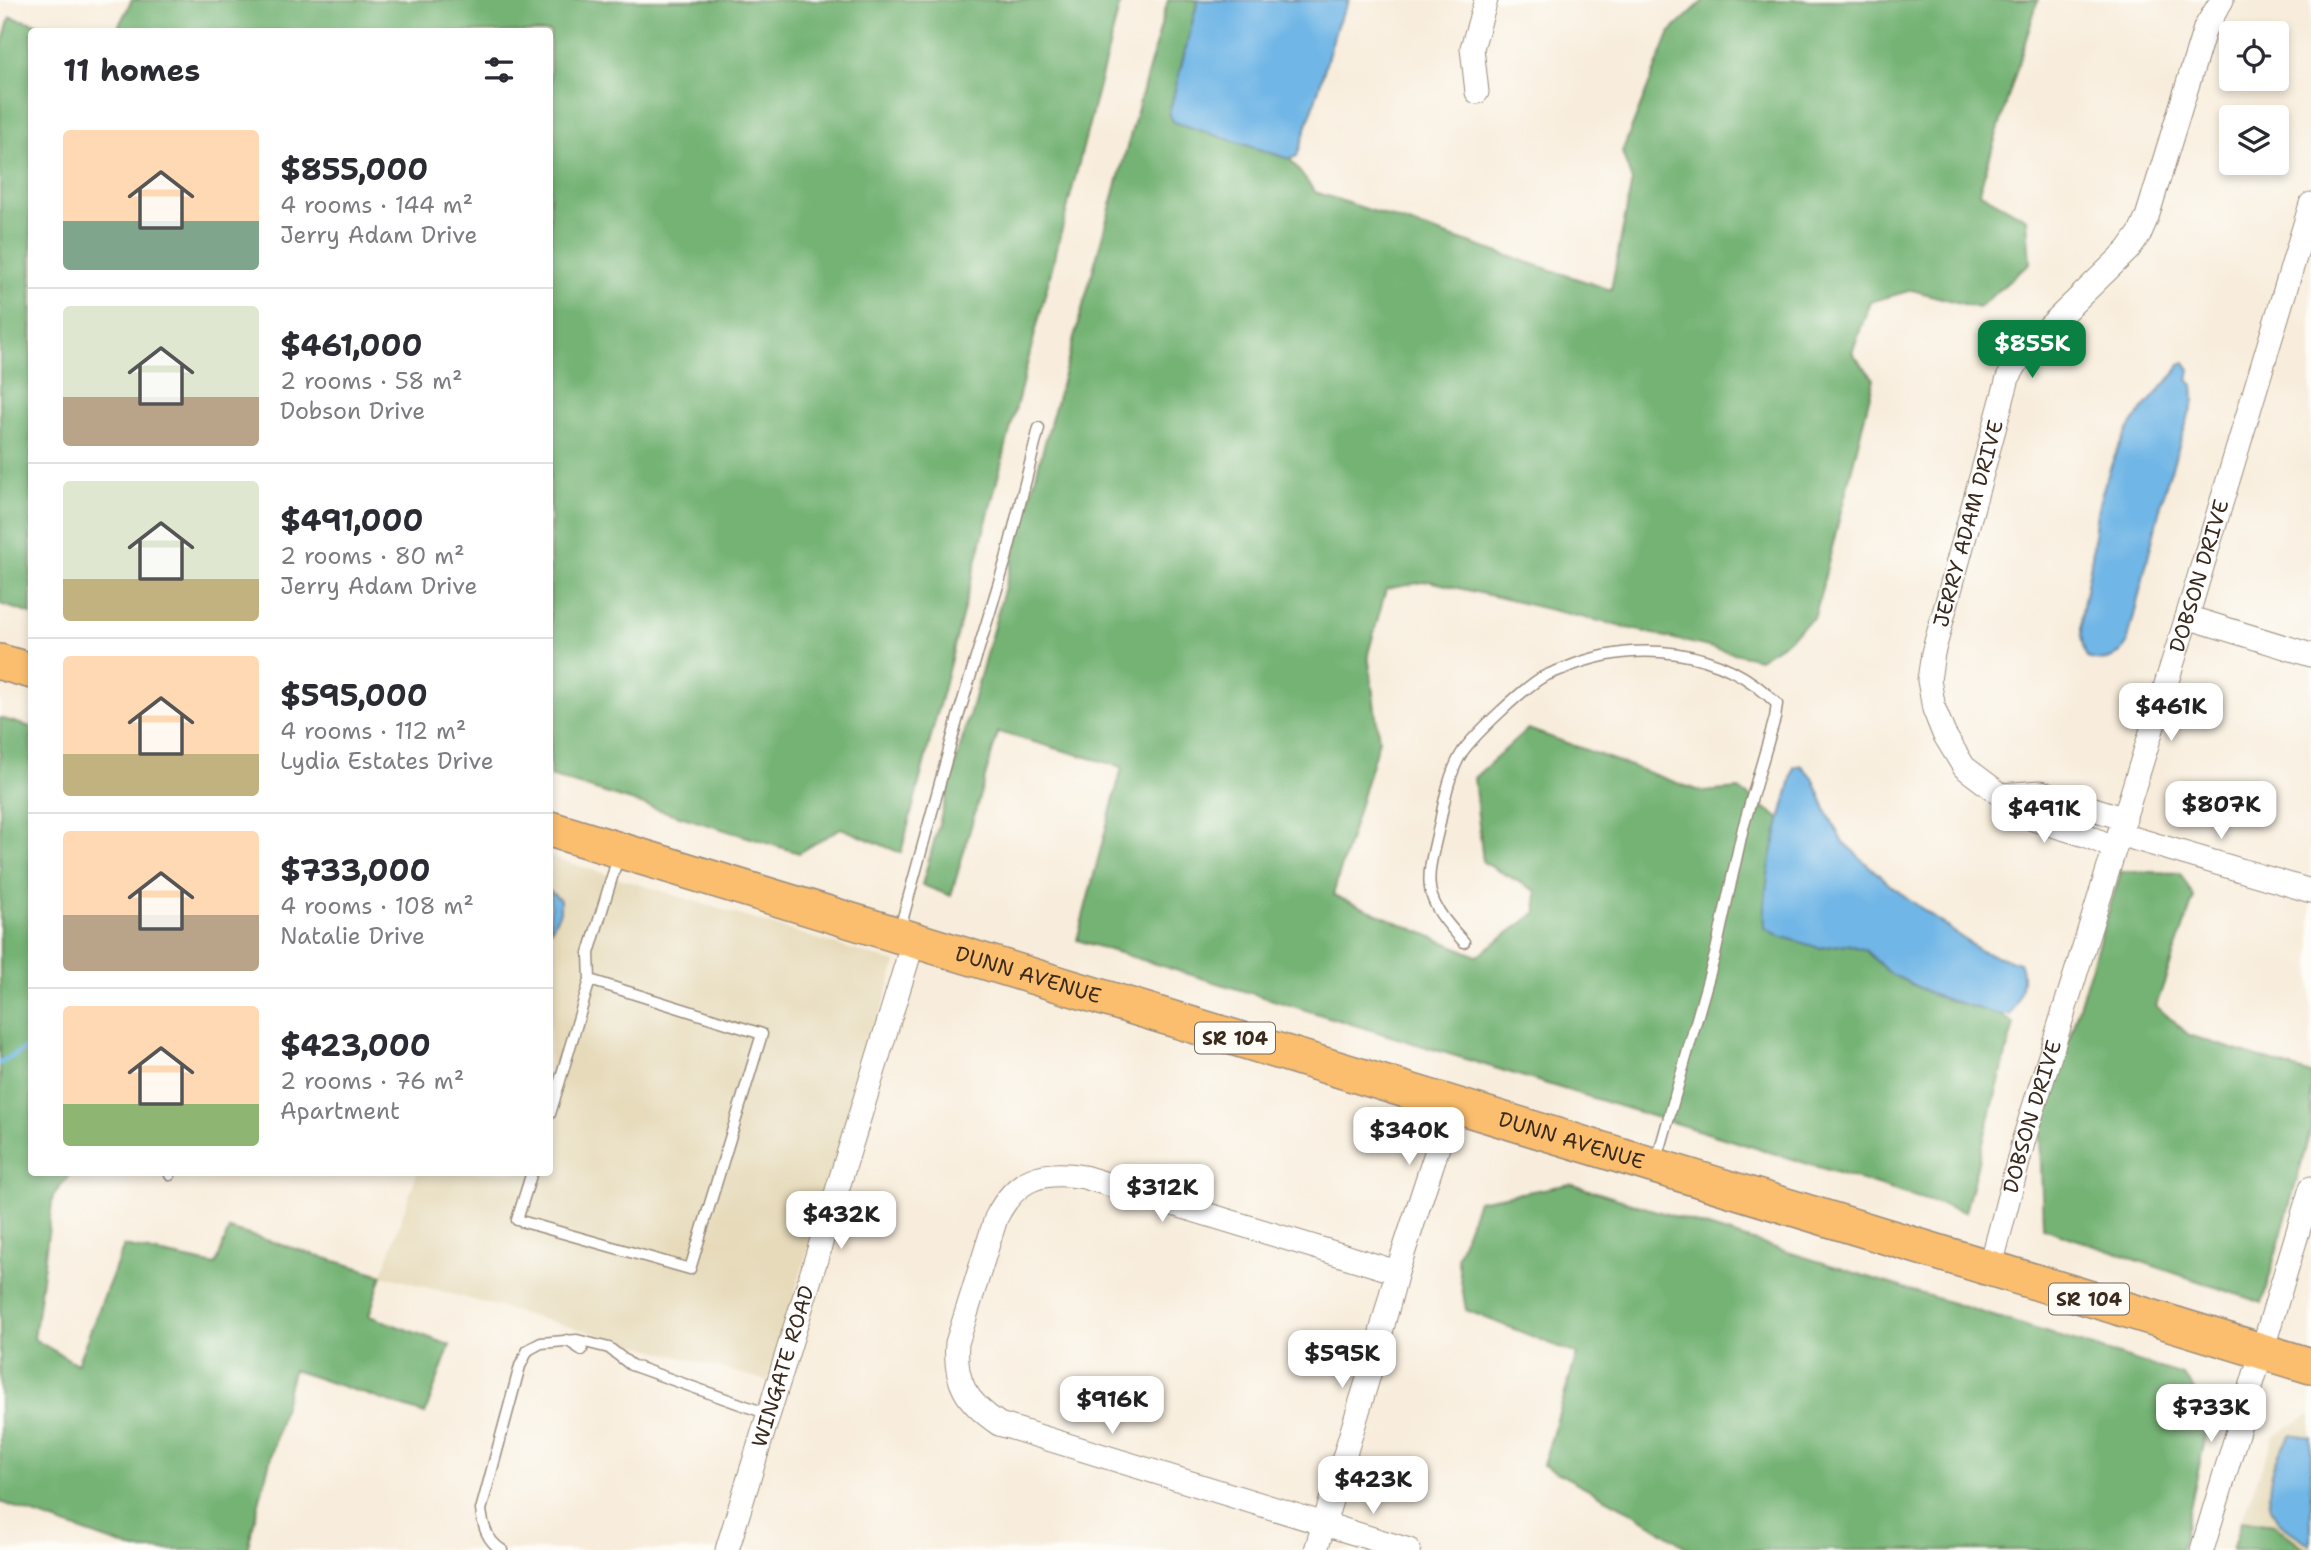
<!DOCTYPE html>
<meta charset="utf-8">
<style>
body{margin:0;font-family:"Shantell Sans",sans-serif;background:#f7f7f7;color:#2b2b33;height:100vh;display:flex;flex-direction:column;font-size:26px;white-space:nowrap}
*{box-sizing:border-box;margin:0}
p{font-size:23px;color:#7c7c81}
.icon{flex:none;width:38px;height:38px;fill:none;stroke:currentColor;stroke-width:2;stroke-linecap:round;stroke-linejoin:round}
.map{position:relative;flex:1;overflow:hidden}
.side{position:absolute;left:28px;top:28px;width:525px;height:1148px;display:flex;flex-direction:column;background:#fff;border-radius:7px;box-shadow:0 4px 10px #0003}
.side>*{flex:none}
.buttons{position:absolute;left:2219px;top:21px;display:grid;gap:14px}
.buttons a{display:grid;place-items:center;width:70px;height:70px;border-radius:7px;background:#fff;box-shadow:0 4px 10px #0003;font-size:35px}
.price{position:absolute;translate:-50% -60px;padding:0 16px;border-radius:14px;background:#fff;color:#222;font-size:23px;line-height:46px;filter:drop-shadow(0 2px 4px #0008)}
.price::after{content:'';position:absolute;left:50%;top:42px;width:21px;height:16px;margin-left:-10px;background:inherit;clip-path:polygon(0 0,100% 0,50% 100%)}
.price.on{background:#0b8043;color:#fff}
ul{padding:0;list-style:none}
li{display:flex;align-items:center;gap:21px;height:175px;padding:0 35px}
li+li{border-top:2px solid #e1e1e2}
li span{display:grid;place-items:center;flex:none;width:196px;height:140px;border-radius:7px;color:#555}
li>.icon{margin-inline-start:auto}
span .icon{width:84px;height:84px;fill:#fffc;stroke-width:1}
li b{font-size:30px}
h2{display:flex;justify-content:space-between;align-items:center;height:84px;padding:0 35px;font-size:30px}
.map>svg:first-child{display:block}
</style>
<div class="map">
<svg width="2311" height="1550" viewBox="0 0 2311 1550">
<rect width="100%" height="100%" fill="#fdfcf7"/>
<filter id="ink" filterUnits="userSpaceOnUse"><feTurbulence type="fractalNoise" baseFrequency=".0143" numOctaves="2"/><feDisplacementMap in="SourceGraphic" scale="14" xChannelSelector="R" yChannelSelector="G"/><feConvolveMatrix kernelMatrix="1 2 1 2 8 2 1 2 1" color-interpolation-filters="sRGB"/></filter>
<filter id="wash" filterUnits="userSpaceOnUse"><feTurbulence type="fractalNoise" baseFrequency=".00686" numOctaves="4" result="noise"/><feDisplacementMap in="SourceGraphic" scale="28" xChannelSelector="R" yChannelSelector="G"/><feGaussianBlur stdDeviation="1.57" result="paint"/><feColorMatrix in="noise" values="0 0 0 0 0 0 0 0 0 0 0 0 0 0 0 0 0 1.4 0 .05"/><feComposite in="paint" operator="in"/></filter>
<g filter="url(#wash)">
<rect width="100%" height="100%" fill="#f8eddc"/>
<g fill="#e6daba">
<polygon points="550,857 896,963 768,1381 382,1275 417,1173 550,1172"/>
<polygon points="2311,1414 2311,1550 2307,1550 2274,1525 2241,1521 2274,1436"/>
</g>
<g fill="#75b374" stroke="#586e49" stroke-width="2">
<polygon points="132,0 1121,0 901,853 841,828 799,853 550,776 550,32 116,31"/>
<path d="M1168,0h30l-29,114 5,8 116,37 25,33 296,98 21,-109 -10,-29 48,-120 34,-32h334l-59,192 48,27 3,44 -52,45 -66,-18 -42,12 -18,51 22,26 -59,237 -31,27 -25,16 -330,-78 -43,8 -18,65 11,86 -46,155 144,61 60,-44 -1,-21 -53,-29 -9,-84 54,-49 174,63 37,-3 42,31c-9,37 -18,69 -15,108l53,20 28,-4 18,6 24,23 47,23 64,19 14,9 -49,188 -888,-272 45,-173 -124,-35 -47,164 -29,-11z"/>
<polygon points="10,17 64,31 32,32 31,614 0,604 0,51"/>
<polygon points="0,718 31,727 32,1172 71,1173 53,1196 34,1339 77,1364 124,1246 216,1265 229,1229 382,1275 369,1316 450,1345 425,1414 293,1370 247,1550 136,1550 0,1502"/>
<polygon points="2121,871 2180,873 2194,897 2156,1006 2189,1035 2311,1074 2311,1129 2262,1303 2043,1228 2040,1132"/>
<polygon points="1570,1184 2183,1375 2211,1412 2181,1550 1690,1550 1634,1513 1543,1465 1577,1354 1466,1310 1457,1257 1478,1201"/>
<polygon points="2241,1521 2274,1525 2307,1550 2232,1550"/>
</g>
<g fill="#70b6e6" stroke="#567082" stroke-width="2">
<polygon points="1198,0 1349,0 1337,25 1317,95 1297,156 1290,159 1174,122 1169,114"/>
<path d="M2185,363l5,6 -2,11 5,5 1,15 -29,88 -38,156c-12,16 -21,20 -40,14 -14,-29 0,-66 4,-96 3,-14 3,-29 5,-43 3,-22 17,-62 28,-82 13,-25 36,-46 54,-68l2,-5z"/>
<path d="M1801,765l12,13 15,36 14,27 49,45 89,65 39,12c8,14 -1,39 -9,52h-10l-64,-19 -47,-23 -24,-23 -18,-6 -28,4 -39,-12 -15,-8c-3,-55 16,-108 29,-161z"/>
<polygon points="550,891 560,900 560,912 550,931"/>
<path d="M2291,1435l20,3v107c-11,-8 -28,-16 -35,-27 -16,-24 -1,-63 15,-83z"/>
</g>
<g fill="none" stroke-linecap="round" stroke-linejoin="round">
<polyline stroke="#70b6e6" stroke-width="5" points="0,1063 32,1045"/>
</g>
</g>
<g filter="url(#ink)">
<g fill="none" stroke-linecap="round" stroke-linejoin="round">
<defs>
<g id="service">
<polyline points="899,932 958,717 1006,559 1039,428"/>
<path d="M1464,942c-43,-46 -39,-57 -25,-115 5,-25 10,-55 24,-76 13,-18 59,-61 78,-73 7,-4 16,-7 24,-10 70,-29 157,-21 212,36l-2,14 -32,110 -28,127 -59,208"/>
<polyline points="550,1114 590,980 589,953 619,854"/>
<polyline points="532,1172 517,1220 690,1269 762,1034 590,980"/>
<polyline points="170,1175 171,1172"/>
<polyline points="567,1340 582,1350"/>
<path d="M502,1550c-15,-9 -19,-24 -21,-40l39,-144 8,-16 13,-7 36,-3 32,8 22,17 137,49"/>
</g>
<g id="minor">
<polyline points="1477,92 1472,48 1486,0"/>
<polyline points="2187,617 2311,655"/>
<polyline points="2001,795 2041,792 2125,819"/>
<polyline points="2119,834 2311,891"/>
<path id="s1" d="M2114,848l-26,-12 -55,-17 -69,-52 -20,-33 -10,-25 -5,-29 4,-27 75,-275 16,-27 104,-101 12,-17 7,-16 58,-189 17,-28"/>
<path id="s2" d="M1990,1269l34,-130 163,-522 124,-413"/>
<path d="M1397,1272l-313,-95c-43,-7 -68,1 -88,41l-39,125c-3,39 9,59 42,81l410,126"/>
<path id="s3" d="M727,1550l187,-611"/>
<polyline points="1316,1550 1375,1355 1397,1272 1452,1104"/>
<polyline points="2202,1550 2311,1188"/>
</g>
<g id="primary">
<polyline points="0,662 32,671"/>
<path id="s4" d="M550,829l1761,537"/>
</g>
</defs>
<use href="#service" stroke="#9a8c7d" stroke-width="13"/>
<use href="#minor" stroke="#9a8c7d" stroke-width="25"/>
<use href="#primary" stroke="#9a8c7d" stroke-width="38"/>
<use href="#service" stroke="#fff" stroke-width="10"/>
<use href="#minor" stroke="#fff" stroke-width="23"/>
<use href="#primary" stroke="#fabe6e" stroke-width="35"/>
</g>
</g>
<g text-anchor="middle" stroke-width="5" stroke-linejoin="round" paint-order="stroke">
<g fill="#fdfcf7" stroke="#75695f" stroke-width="2">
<rect x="1195" y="1022.5" width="80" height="31" rx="5"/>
<rect x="2049" y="1283.5" width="80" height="31" rx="5"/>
</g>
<g font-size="19" font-weight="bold" fill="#3b2a1e">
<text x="1235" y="1045">SR 104</text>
<text x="2089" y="1306">SR 104</text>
</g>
<g font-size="21" fill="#3b2a1e" stroke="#fdfcf7">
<text dy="7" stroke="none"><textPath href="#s1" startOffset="429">JERRY ADAM DRIVE</textPath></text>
<text dy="7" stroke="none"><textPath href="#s2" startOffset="724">DOBSON DRIVE</textPath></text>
<text dy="7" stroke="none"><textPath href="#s4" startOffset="500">DUNN AVENUE</textPath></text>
<text dy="7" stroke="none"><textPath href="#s2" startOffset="158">DOBSON DRIVE</textPath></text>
<text dy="7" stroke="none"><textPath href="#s4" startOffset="1068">DUNN AVENUE</textPath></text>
<text dy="7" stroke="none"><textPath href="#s3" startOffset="192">WINGATE ROAD</textPath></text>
</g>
</g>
</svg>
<div class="buttons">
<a><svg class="icon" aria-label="locate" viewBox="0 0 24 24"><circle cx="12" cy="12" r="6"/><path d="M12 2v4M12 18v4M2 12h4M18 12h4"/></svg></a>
<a><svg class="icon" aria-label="layers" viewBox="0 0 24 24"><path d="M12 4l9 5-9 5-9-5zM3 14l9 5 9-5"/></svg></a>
</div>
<b class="price on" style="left:2032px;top:380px">$855K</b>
<b class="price" style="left:2171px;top:743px">$461K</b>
<b class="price" style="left:2221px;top:841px">$807K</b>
<b class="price" style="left:2044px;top:845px">$491K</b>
<b class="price" style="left:1409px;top:1167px">$340K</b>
<b class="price" style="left:1162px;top:1224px">$312K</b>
<b class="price" style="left:841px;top:1251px">$432K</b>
<b class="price" style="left:1342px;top:1390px">$595K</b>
<b class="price" style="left:1112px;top:1436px">$916K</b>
<b class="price" style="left:2211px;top:1444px">$733K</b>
<b class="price" style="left:1373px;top:1516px">$423K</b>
<section class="side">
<h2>11 homes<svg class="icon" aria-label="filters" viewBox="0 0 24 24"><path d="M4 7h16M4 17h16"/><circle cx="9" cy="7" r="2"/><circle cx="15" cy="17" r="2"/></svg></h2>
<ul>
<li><span style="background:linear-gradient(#ffd9b3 65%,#7fa58c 0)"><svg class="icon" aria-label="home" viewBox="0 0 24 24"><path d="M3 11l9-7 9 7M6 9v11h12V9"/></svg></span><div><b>$855,000</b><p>4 rooms · 144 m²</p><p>Jerry Adam Drive</p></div></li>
<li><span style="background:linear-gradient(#dfe7d0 65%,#b9a48a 0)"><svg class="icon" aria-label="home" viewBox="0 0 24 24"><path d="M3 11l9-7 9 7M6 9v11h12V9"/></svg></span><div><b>$461,000</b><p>2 rooms · 58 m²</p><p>Dobson Drive</p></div></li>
<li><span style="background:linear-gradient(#dfe7d0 70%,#c2b280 0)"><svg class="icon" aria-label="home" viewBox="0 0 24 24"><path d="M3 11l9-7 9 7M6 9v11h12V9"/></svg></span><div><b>$491,000</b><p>2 rooms · 80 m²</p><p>Jerry Adam Drive</p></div></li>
<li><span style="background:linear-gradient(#ffd9b3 70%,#c2b280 0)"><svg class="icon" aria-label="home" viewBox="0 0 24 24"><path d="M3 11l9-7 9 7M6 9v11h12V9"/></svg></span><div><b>$595,000</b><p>4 rooms · 112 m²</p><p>Lydia Estates Drive</p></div></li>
<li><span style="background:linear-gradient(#ffd9b3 60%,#b9a48a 0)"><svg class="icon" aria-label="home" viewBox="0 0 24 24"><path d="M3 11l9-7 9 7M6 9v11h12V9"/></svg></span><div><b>$733,000</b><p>4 rooms · 108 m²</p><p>Natalie Drive</p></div></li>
<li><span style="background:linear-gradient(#ffd9b3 70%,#8fb573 0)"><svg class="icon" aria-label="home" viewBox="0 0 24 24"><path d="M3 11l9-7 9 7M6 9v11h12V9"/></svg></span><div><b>$423,000</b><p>2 rooms · 76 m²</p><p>Apartment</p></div></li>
</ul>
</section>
</div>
